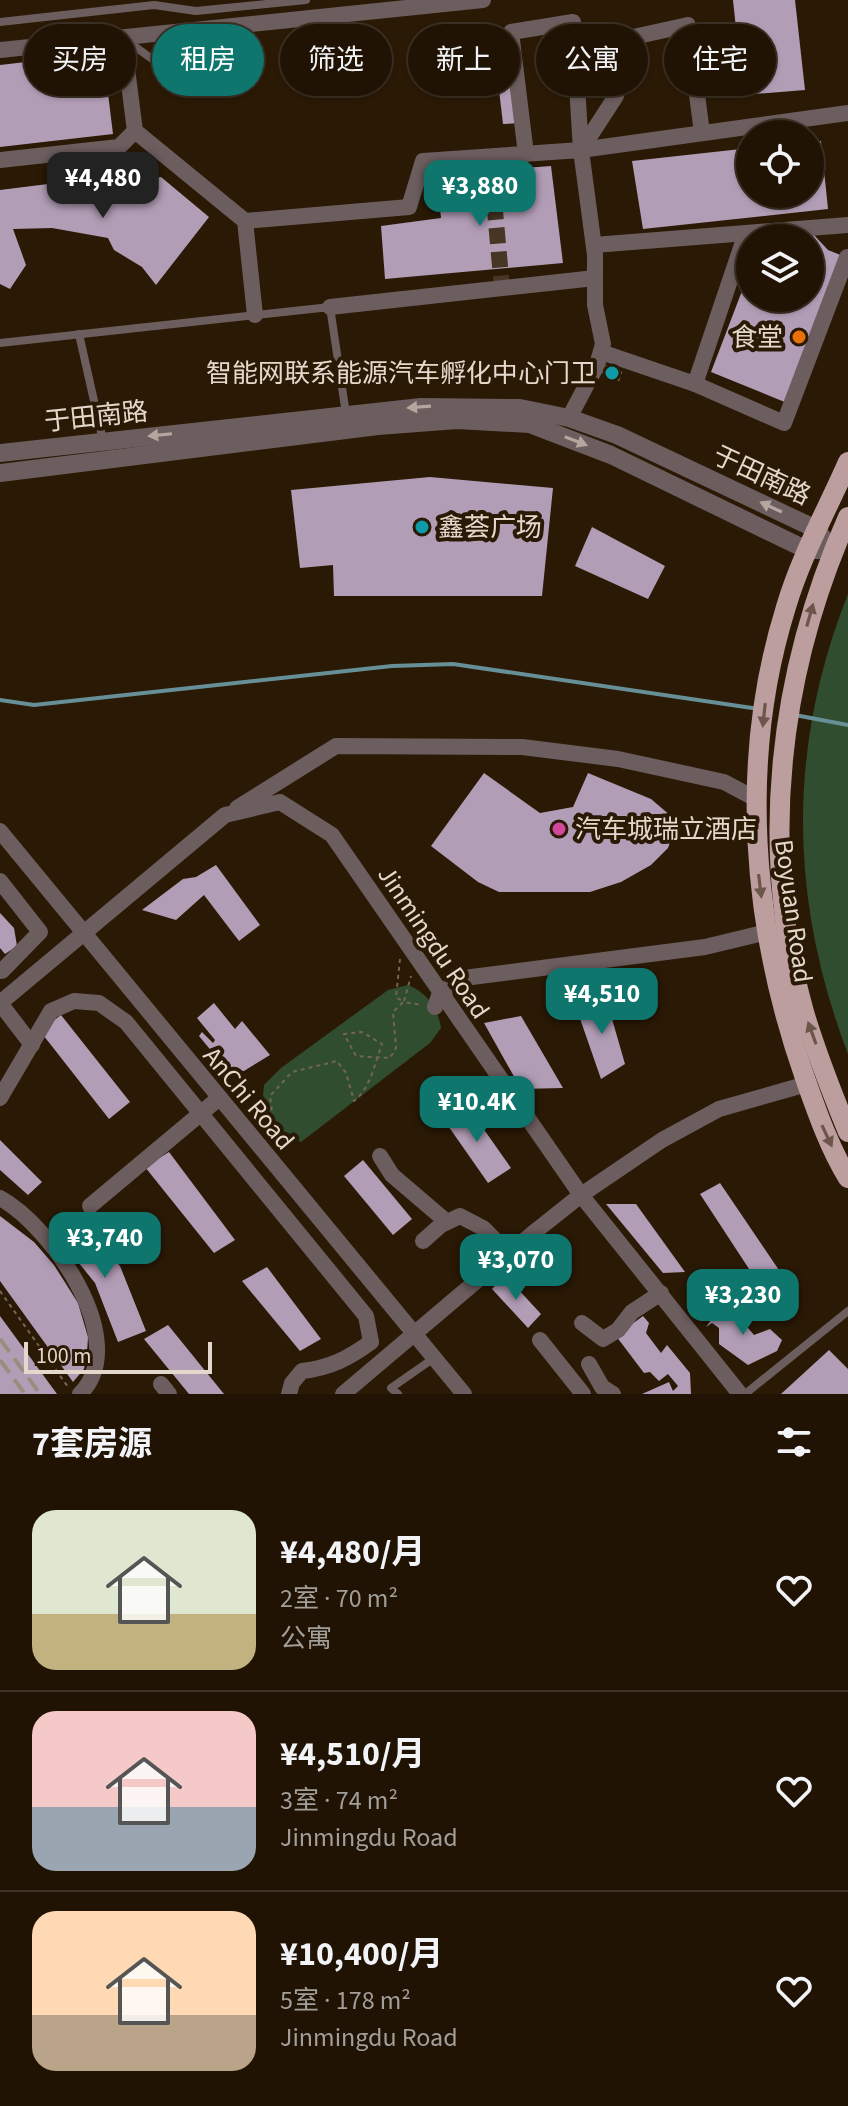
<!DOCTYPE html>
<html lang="zh">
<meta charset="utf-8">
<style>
body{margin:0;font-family:"Source Sans 3","Noto Sans SC",sans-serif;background:#2d2013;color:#f1f3f6;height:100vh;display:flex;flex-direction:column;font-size:30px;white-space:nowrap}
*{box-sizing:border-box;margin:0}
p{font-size:26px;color:#a29e9a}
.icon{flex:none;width:44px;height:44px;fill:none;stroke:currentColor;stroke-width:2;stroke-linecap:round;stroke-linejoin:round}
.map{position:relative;height:1394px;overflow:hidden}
.panel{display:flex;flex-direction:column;background:#201304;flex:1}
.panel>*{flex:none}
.hud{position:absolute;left:24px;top:24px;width:800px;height:72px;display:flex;gap:16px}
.tools{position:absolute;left:736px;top:120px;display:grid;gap:16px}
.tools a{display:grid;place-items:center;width:88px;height:88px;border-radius:50%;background:#201304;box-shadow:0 2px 6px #0004,0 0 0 2px #3d3226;font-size:40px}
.scale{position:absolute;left:24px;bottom:20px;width:188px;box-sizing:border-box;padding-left:8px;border:4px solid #e4d8cc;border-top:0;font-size:22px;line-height:28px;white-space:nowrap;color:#e4d8cc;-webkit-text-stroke:6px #2a1905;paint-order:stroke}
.price{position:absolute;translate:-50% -68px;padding:0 18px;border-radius:16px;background:#0f766e;color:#fff;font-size:26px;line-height:52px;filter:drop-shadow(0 2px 4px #0008)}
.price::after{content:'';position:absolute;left:50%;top:48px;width:24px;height:18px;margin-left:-12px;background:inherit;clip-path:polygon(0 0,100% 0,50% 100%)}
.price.active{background:#222;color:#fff}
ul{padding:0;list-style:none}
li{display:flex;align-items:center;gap:24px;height:200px;padding:0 32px}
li+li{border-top:2px solid #3d3226}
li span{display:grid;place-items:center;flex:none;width:224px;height:160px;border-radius:24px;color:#555}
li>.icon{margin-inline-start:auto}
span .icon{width:96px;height:96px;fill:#fffc;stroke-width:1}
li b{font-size:34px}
h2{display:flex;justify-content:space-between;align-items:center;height:96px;padding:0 32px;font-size:34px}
.chip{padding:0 28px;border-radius:36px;background:#201304;box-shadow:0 2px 6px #0004,0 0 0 2px #3d3226;font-size:28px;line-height:72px}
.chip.active{background:#0f766e;color:#fff}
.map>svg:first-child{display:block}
</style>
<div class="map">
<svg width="848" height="1394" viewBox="0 0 848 1394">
<rect width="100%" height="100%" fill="#2a1905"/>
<g fill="#304d2f">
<path d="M848,594v460c-59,-154 -61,-307 0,-460z"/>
<path d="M408,985c19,8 30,23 33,43l-11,15 -129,99 -18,-10 -21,-25 2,-22 17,-17 107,-78z"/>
</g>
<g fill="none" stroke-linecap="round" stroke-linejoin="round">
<g stroke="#678f97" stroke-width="4">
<polyline points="0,700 34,705 392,666 453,664 759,709"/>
<polyline points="795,715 848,725"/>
</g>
</g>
<g fill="#b29db6">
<polygon points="733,0 795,0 805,90 743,95"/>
<polygon points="511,32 522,123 503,124 493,39"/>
<polygon points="103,53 113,134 0,147 0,65"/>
<polygon points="821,141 828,209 643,229 632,161 750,148 750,194 810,194 810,142"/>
<polygon points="551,166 563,263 385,279 381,226 441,218 437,177 480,172 482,206 500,206 497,170"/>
<polygon points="104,177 106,186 161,177 209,217 156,285 142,267 114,250 108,238 52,228 13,229 26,265 10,289 0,284 0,190"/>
<polygon points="813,234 828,250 843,256 787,403 711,372 750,270 750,298 810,298 810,238 792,236"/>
<polygon points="606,365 622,372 619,381 602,373"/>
<polygon points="430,477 553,488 542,596 334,596 333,565 300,568 291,490"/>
<polygon points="592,527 665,566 648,599 575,566"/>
<polygon points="484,773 540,813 573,807 588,773 651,799 678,822 668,848 651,865 621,882 590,892 499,892 478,882 431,846"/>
<polygon points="216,865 260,925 239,941 204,895 176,920 142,910 183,879 196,877"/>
<polygon points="0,913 14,928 17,946 5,954 0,948"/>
<polygon points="606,998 625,1064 601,1079 576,1007"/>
<polygon points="214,1003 235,1029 242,1021 270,1055 244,1071 227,1070 199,1036 202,1032 213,1043 215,1040 197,1018"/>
<polygon points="61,1015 130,1102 109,1119 40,1031"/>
<polygon points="521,1016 563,1088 521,1089 484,1023"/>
<polygon points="466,1104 511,1168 488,1183 444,1120"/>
<polygon points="0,1140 42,1182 28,1195 0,1170"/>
<polygon points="169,1152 235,1240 214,1253 145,1167"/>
<polygon points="363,1160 412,1219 393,1235 344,1176"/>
<polygon points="720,1183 789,1285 768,1298 700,1194"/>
<polygon points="606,1204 636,1204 685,1272 663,1273"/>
<polygon points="0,1216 34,1242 54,1265 78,1303 88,1337 87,1353 84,1369 73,1382 0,1281"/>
<polygon points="80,1219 120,1266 146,1331 118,1342 95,1283 58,1237"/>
<polygon points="267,1267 321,1339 300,1351 242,1281"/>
<polygon points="505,1275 541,1314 528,1328 492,1289"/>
<polygon points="725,1301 754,1335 770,1329 782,1340 777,1351 748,1365 719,1344 719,1328 712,1323 706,1327"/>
<polygon points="0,1316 57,1394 0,1394"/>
<polygon points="643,1316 649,1323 646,1333 661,1353 667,1345 690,1373 691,1394 642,1394 669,1382 673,1391 678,1386 668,1374 659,1381 650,1372 644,1373 616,1336"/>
<polygon points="168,1325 224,1394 189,1394 144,1339"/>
<polygon points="829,1350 848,1369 848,1394 781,1394"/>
</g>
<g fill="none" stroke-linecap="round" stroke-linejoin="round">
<polyline stroke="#463623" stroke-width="16" stroke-dasharray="16 8" stroke-linecap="butt" points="490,156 502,288"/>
<g stroke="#746554" stroke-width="2" stroke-dasharray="4 4" stroke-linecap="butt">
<polyline points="400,959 396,997 402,1001"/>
<polyline points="404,1001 411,976"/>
<path d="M264,1131l9,-11 -3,-24 22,-24 45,-11 9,12 8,28c16,-12 21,-38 28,-57l-20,-12 -18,2 12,22 34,2 6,-10 -3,-36 10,-10 19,3"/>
<polyline points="60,1231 80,1215"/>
<polyline points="0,1291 68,1387"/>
</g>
<g stroke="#6c5d5e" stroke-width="8">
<polyline points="0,22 154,5 196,11 306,0"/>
<polyline points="123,38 191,87"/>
<polyline points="79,334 103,441"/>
<polyline points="0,343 330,307 346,414"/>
<polyline points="398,1394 391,1388 434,1358"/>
<polyline points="745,1394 848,1311"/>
</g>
<g stroke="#6c5d5e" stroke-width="16">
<polyline points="123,37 135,131 245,221 255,315"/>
<polyline points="0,50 483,0"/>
<polyline points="581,150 616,96 615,41 688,25 702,133"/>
<polyline points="581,150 848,113"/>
<polyline points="526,154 511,32 573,22 581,150"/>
<polyline points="0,160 119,147 135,131"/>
<polyline points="245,221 409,207 423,161 581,150 595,255 595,305 603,344 597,365 569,418"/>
<polyline points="594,245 848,225"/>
<polyline points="330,307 595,278"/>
<polyline points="601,352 695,384 746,233"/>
<polyline points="695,384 784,423 847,257"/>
<polyline points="237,808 336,746 522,747 618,759 724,782 756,799"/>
<polyline points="0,831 464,1394"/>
<polyline points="0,881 40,932 2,971"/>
<polyline points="435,1007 440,993 464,978 705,947 767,932"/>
<polyline points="32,1045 0,1003 225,815 280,802 332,835 581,1195 740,1394"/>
<path d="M0,1098l51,-87 23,-10 25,2 27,19 240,294 5,26c-22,16 -41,26 -69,29l-10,12 -3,11"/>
<polyline points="380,1156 392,1175 447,1222"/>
<path d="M0,1198c50,27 133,143 80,196"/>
<polyline points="90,1206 218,1099"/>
<polyline points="423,1241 441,1225 460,1216 483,1228 509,1254"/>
<polyline points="582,1323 603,1339 618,1330 632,1312 661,1293"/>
<polyline points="540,1340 583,1394"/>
<polyline points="589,1364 602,1387 613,1394"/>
<polyline points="161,1384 169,1394"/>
<polyline points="343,1394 532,1234 581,1195 662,1140 719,1109 807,1084"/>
</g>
<g stroke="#6c5d5e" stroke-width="18">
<polyline points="0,453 421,407 520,408 569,418 617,435 816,529 833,551"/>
<polyline points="0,473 378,426 457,420 530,424 611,455 807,550 822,550"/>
</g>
<g stroke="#bc9e9f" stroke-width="20">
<path d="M848,462c-21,48 -47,94 -62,145 -48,154 -34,320 19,471 12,34 24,69 43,100"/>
<path d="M848,517c-69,155 -90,330 -44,495 12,40 28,81 44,120"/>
</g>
<g stroke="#9b8d7e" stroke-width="4" stroke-dasharray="16 8" stroke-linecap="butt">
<polyline points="0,1339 40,1394"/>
<polyline points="0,1360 25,1394"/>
</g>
</g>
<defs><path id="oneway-solid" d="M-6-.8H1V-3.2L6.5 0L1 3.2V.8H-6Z" transform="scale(2)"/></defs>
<g fill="#b4a7a0">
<use href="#oneway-solid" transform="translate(419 407) rotate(176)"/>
<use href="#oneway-solid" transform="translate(160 435) rotate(174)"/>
<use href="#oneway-solid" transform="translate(576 441) rotate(21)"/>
<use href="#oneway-solid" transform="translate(771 507) rotate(-155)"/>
</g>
<g fill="#6c554a">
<use href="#oneway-solid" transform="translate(810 615) rotate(-74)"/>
<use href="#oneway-solid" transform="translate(764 715) rotate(96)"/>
<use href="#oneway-solid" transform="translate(760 886) rotate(83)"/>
<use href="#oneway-solid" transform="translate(812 1033) rotate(-110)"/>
<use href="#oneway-solid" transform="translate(827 1136) rotate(65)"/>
</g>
<circle fill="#e8710a" stroke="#2a1905" stroke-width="3" cx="799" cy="337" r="8"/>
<g fill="#0f9aa8" stroke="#2a1905" stroke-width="3">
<circle cx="612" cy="373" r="8"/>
<circle cx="422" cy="527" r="8"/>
</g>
<circle fill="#d1479c" stroke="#2a1905" stroke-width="3" cx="559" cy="829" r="8"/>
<g text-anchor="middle" stroke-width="8" stroke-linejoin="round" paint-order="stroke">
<g font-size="26" fill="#e4d8cc" stroke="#2a1905" text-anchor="end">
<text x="783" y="346">食堂</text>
<text x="596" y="382">智能网联系能源汽车孵化中心门卫</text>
<text x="438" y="536" text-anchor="start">鑫荟广场</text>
<text x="575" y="838" text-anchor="start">汽车城瑞立酒店</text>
</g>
<g font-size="26" fill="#e4d8cc" stroke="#2a1905">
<text transform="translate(96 416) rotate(-6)" y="9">于田南路</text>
<text transform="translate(762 475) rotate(25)" y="9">于田南路</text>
<text transform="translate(794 911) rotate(82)" y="9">Boyuan Road</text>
<text transform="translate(434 942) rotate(56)" y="9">Jinmingdu Road</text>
<text transform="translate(249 1098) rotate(50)" y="9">AnChi Road</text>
</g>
</g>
</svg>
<div class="tools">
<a><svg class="icon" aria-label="locate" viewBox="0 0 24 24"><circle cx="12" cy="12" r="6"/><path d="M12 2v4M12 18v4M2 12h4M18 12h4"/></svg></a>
<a><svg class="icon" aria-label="layers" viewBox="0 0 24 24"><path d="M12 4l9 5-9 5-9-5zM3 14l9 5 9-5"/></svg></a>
</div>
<div class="scale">100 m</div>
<b class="price active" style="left:103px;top:220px">¥4,480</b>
<b class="price" style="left:480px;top:228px">¥3,880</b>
<b class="price" style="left:602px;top:1036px">¥4,510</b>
<b class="price" style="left:477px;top:1144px">¥10.4K</b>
<b class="price" style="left:105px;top:1280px">¥3,740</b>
<b class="price" style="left:516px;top:1302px">¥3,070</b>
<b class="price" style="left:743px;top:1337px">¥3,230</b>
<div class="hud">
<a class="chip">买房</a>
<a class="chip active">租房</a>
<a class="chip">筛选</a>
<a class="chip">新上</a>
<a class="chip">公寓</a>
<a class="chip">住宅</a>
</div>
</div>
<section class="panel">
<h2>7套房源<svg class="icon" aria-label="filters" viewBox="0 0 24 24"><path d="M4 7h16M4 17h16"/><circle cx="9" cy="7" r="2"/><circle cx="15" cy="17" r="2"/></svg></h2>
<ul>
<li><span style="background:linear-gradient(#dfe7d0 65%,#c2b280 0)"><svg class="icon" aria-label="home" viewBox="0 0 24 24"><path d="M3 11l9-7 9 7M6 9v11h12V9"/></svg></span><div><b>¥4,480/月</b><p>2室 · 70 m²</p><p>公寓</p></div><svg class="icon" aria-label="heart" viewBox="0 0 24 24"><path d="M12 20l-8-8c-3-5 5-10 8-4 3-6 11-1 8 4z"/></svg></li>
<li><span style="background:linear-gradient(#f6c9c9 60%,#9aa5b1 0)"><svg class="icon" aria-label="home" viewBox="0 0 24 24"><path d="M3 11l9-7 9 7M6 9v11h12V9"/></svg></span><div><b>¥4,510/月</b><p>3室 · 74 m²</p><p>Jinmingdu Road</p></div><svg class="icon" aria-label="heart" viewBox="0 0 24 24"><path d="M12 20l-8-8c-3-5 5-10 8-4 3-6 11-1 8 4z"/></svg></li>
<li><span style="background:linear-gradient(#ffd9b3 65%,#b9a48a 0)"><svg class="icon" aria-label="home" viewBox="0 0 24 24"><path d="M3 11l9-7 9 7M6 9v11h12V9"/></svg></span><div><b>¥10,400/月</b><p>5室 · 178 m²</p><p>Jinmingdu Road</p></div><svg class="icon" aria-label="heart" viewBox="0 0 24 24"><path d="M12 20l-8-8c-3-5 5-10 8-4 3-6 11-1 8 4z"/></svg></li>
</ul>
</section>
